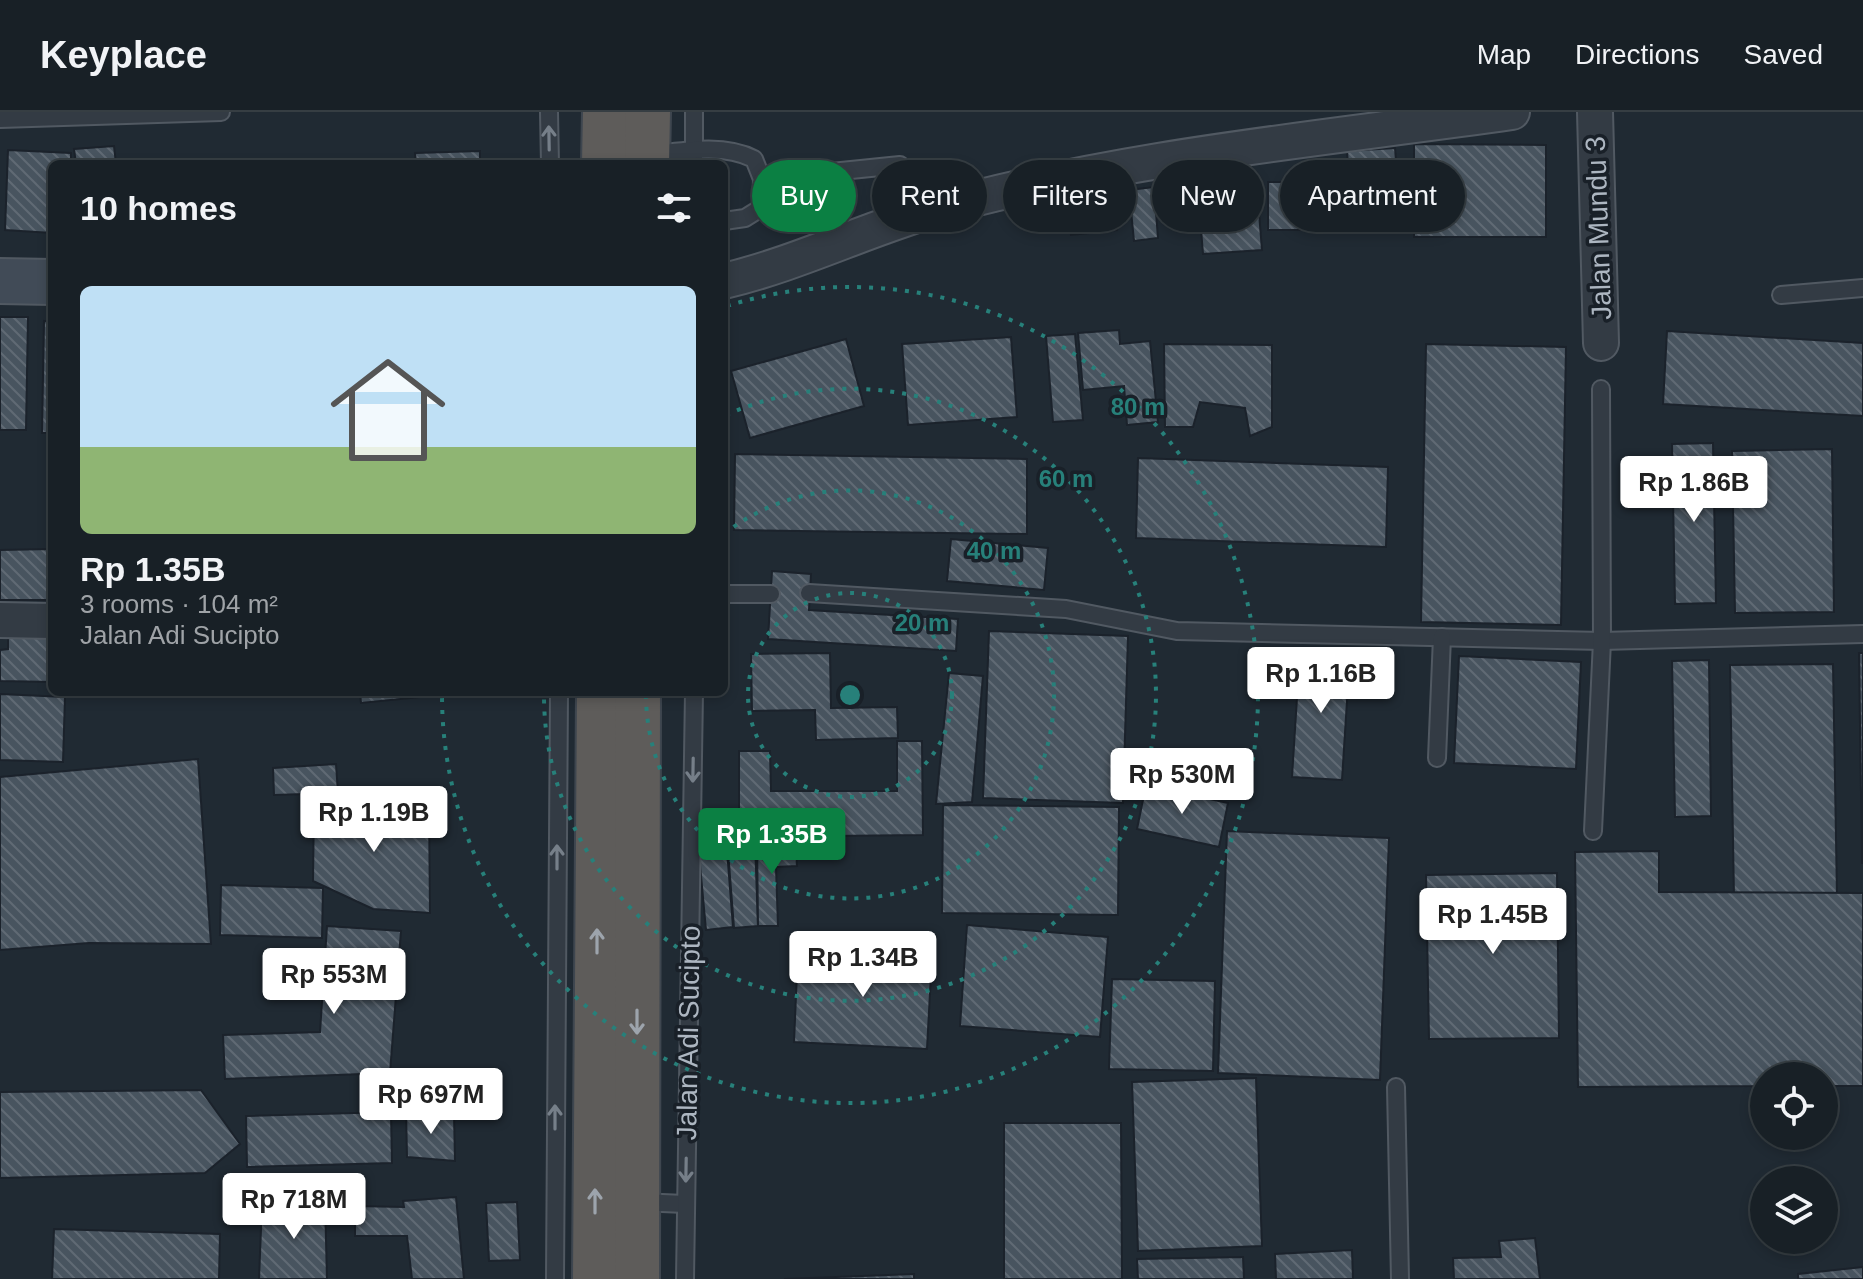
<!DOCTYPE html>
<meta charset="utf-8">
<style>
body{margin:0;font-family:Arial,sans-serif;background:#252d32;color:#f1f3f6;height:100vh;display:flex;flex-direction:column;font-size:30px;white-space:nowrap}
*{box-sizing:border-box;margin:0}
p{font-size:26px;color:#9fa3a7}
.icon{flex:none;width:44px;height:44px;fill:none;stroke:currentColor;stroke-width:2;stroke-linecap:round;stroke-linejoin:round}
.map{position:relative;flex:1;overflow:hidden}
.details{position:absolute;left:48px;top:48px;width:680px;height:536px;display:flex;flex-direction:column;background:#182026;border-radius:12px;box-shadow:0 4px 12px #0003,0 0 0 2px #363e43}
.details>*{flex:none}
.hud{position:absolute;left:752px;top:48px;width:760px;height:72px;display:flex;gap:16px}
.tools{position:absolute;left:1750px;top:950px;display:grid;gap:16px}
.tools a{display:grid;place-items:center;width:88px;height:88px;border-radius:50%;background:#182026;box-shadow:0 4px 12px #0003,0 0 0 2px #363e43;font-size:40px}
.price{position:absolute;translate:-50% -68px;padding:0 18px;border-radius:8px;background:#fff;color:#222;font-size:26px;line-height:52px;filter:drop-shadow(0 2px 4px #0008)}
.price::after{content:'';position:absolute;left:50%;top:48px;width:24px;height:18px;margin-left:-12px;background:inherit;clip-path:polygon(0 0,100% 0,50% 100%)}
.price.on{background:#0b8043;color:#fff}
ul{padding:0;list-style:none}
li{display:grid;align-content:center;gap:16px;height:424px;padding:0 32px}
li span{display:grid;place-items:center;height:248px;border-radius:12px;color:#555}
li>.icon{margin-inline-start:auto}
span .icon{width:144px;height:144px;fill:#fffc;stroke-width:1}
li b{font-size:34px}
h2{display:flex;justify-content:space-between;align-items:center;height:96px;padding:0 32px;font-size:34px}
.tag{padding:0 28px;border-radius:36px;background:#182026;box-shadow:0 4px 12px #0003,0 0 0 2px #363e43;font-size:28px;line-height:72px}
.tag.on{background:#0b8043;color:#fff}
header{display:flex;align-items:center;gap:48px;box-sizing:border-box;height:112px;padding:0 40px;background:#182026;border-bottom:2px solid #363e43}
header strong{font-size:38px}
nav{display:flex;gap:44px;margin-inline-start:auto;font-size:28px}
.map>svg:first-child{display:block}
</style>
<header>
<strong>Keyplace</strong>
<nav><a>Map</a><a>Directions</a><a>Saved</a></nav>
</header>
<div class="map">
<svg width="1863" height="1167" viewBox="0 0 1863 1167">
<defs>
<pattern id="building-back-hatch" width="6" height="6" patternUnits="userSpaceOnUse" patternTransform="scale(2)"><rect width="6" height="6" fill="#48545f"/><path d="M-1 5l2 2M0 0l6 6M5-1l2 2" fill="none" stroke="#606a74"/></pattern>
</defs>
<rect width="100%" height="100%" fill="#202a33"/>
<g fill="url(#building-back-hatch)" stroke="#1b222b" stroke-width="2">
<polygon points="1414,32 1546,33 1546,125 1414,125"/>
<polygon points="114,34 116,52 76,52 74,37"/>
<polygon points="1395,36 1401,111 1352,114 1347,39"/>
<polygon points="8,38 71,41 71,52 52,52 52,121 5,118"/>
<polygon points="480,39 480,52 416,52 415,41"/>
<rect x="1268" y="70" width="45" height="48"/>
<polygon points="1154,75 1158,126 1134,129 1129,78"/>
<polygon points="1113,76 1117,118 1071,123 1067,80"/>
<polygon points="1257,76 1262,138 1203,142 1198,80"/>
<polygon points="0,205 28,205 26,318 0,318"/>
<polygon points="44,209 52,210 52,321 42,321"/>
<polygon points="1119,218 1120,232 1150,229 1158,310 1127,313 1124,274 1083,278 1078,221"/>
<polygon points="1667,219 1863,231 1863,304 1663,292"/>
<polygon points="1075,222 1083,308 1053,310 1046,224"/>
<polygon points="1011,225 1017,305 908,313 902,232"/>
<polygon points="846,227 864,294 750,326 731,259"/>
<polygon points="1164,232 1272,233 1272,315 1250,324 1245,296 1200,290 1193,315 1165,315"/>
<polygon points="1426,232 1566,235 1561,513 1421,510"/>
<polygon points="1713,331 1716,491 1675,492 1672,332"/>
<polygon points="1832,337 1834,500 1735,501 1732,339"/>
<polygon points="735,342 1027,347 1027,422 734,418"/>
<polygon points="1138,346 1388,355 1386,435 1136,426"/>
<polygon points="951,427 1048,436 1044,478 947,469"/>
<polygon points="52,437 52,488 0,488 0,438"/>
<polygon points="772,459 811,462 809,498 958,507 956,539 768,527"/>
<polygon points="8,517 52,519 52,570 0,569 0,538 8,537"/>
<polygon points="989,519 1128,524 1123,691 983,686"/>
<polygon points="1300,538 1350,542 1342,668 1292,665"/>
<polygon points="830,541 831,596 897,595 898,626 816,628 815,598 752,599 751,542"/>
<polygon points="1859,541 1863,541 1863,751 1862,751"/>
<polygon points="1459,544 1581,550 1576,657 1454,651"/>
<polygon points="1709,548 1711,704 1675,705 1672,549"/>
<polygon points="1833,552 1837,784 1734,786 1730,553"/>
<polygon points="949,561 983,564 972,690 936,692"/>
<polygon points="360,580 470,580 361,591"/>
<polygon points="0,582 65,585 63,650 0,648"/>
<polygon points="897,629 922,629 923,723 739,725 739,639 770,639 771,679 897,679"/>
<polygon points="198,647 211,832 89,831 0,838 0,665"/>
<polygon points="336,652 338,681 274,683 273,656"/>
<polygon points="1146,673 1228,691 1219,735 1137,717"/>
<polygon points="314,690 429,692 430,801 373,797 313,769"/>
<polygon points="943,693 1119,695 1118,803 942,801"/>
<polygon points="1227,719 1389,726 1380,968 1218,961"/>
<polygon points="726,725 733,815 706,818 698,731"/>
<polygon points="727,726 755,729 758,814 734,816"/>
<polygon points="795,727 797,754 776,755 778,814 758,814 757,728"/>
<polygon points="1659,739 1659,780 1863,781 1863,974 1824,974 1824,964 1764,964 1764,974 1578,975 1575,740"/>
<polygon points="1557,761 1559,926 1429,927 1426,763"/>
<polygon points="221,773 323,776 322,826 220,823"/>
<polygon points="967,813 1108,825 1100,925 960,914"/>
<polygon points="327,814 401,819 390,961 225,967 223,923 320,920"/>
<polygon points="798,837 932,844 927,937 794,930"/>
<polygon points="1112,867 1215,869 1213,959 1109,957"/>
<polygon points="1256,966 1262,1134 1138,1139 1132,970"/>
<polygon points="201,978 240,1032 205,1061 0,1066 0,980"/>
<polygon points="406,999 454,1001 455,1049 407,1045"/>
<polygon points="391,1000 392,1051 247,1055 246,1004"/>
<polygon points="1004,1011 1121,1011 1122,1167 1004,1167"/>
<polygon points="456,1085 464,1167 412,1167 407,1124 355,1124 355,1094 404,1095 403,1089"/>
<polygon points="325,1088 327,1167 259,1167 262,1092"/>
<polygon points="517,1090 520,1148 489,1149 486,1091"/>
<polygon points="54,1117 220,1122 219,1167 52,1167"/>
<polygon points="1535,1126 1540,1167 1454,1167 1453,1146 1501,1145 1499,1129"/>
<polygon points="1352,1138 1353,1167 1276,1167 1275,1142"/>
<polygon points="1243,1145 1244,1167 1138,1167 1137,1147"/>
<polygon points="1863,1155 1863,1167 1798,1167 1798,1162"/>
<polygon points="914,1162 914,1167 784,1167"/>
</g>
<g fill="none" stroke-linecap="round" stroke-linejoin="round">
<defs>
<g id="service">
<polyline points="549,0 550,52"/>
<polyline points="694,0 694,52"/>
<polyline points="0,7 221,0"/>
<path d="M649,43c33,-4 75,-12 105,4l8,20 -1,29 -16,10 -21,3"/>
<polyline points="762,67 900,53"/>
<polyline points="1781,183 1863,176"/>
<polyline points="809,481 1066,497 1177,519 1602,529 1863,522"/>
<polyline points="724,482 771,482"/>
<polyline points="1437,646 1442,525"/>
<polyline points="1593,719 1602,529 1601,277"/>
<polyline points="1396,975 1400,1167"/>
<polyline points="639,1090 685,1092"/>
<polyline points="555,1167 559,580"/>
<polyline points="685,1167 694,580"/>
</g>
<g id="minor">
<polyline points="1595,0 1601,231"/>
<path d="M724,169c76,-18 144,-53 219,-74 185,-51 379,-68 569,-95"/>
<polyline points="0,508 52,509"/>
</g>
<polyline id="secondary" points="0,169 52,170"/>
<g id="trunk">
<polyline points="604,52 605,0"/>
<polyline points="647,52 648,0"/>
<polyline points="595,1167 599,580"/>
<polyline points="637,1167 638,580"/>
</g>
</defs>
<use href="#service" stroke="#515962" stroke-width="20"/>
<use href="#minor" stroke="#515962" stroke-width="38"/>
<use href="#secondary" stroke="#515962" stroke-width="48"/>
<use href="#trunk" stroke="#3e464f" stroke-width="48"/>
<use href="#service" stroke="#333b44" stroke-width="16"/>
<use href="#minor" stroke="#333b44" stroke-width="34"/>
<use href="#secondary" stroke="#414b57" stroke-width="44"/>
<use href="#trunk" stroke="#5e5c5a" stroke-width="44"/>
</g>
<defs><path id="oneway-shaft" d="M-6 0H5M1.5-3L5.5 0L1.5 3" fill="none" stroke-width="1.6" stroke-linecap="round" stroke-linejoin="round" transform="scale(2)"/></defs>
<g stroke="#767f89">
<use href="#oneway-shaft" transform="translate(549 26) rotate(-91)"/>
<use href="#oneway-shaft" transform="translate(693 658) rotate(91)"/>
<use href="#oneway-shaft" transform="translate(557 745) rotate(-90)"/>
<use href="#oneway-shaft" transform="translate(555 1005) rotate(-90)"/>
<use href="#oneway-shaft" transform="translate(686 1058) rotate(91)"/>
</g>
<g stroke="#9da4ac">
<use href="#oneway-shaft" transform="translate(597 829) rotate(-90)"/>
<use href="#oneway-shaft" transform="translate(637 910) rotate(90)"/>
<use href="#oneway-shaft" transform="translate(595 1089) rotate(-90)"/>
</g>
<g fill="none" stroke="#27807a" stroke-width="4" stroke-dasharray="4 8">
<circle cx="850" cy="583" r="102"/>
<path d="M724 422A204 204 0 1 1 646 581"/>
<path d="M726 303A306 306 0 1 1 544 580"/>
<path d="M727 194A408 408 0 1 1 442 583"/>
</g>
<g text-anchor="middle" stroke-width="7" stroke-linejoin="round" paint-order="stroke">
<g font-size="28" fill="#adb6c1" stroke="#192028">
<text transform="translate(1598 116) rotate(-92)" y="10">Jalan Mundu 3</text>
<text transform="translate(688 921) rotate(-89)" y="10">Jalan Adi Sucipto</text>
</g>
</g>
<circle cx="850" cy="583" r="12" fill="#27807a" stroke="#192028" stroke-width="4"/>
<g font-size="24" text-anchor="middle" font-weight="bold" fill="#27807a" stroke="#192028" stroke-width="7" stroke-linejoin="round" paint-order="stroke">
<text x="1138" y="303">80 m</text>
<text x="1066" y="375">60 m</text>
<text x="994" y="447">40 m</text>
<text x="922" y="519">20 m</text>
</g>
</svg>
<div class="tools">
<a><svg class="icon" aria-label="locate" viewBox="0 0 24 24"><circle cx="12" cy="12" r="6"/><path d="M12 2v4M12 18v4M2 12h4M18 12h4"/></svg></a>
<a><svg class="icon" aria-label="layers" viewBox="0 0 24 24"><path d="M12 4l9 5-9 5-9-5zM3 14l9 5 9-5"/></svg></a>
</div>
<b class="price" style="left:1694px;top:412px">Rp 1.86B</b>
<b class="price" style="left:1321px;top:603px">Rp 1.16B</b>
<b class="price" style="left:1182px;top:704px">Rp 530M</b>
<b class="price" style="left:374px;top:742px">Rp 1.19B</b>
<b class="price on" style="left:772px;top:764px">Rp 1.35B</b>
<b class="price" style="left:1493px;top:844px">Rp 1.45B</b>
<b class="price" style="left:863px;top:887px">Rp 1.34B</b>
<b class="price" style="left:334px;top:904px">Rp 553M</b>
<b class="price" style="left:431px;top:1024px">Rp 697M</b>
<b class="price" style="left:294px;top:1129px">Rp 718M</b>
<div class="hud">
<a class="tag on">Buy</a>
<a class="tag">Rent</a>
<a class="tag">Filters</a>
<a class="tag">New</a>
<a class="tag">Apartment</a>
</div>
<section class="details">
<h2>10 homes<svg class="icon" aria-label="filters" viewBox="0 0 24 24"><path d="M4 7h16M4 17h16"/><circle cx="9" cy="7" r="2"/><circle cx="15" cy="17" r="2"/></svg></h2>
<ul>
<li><span style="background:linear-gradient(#bfe0f5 65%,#8fb573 0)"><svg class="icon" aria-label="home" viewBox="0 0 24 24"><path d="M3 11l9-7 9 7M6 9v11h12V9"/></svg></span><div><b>Rp 1.35B</b><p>3 rooms · 104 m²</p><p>Jalan Adi Sucipto</p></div></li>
</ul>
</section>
</div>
